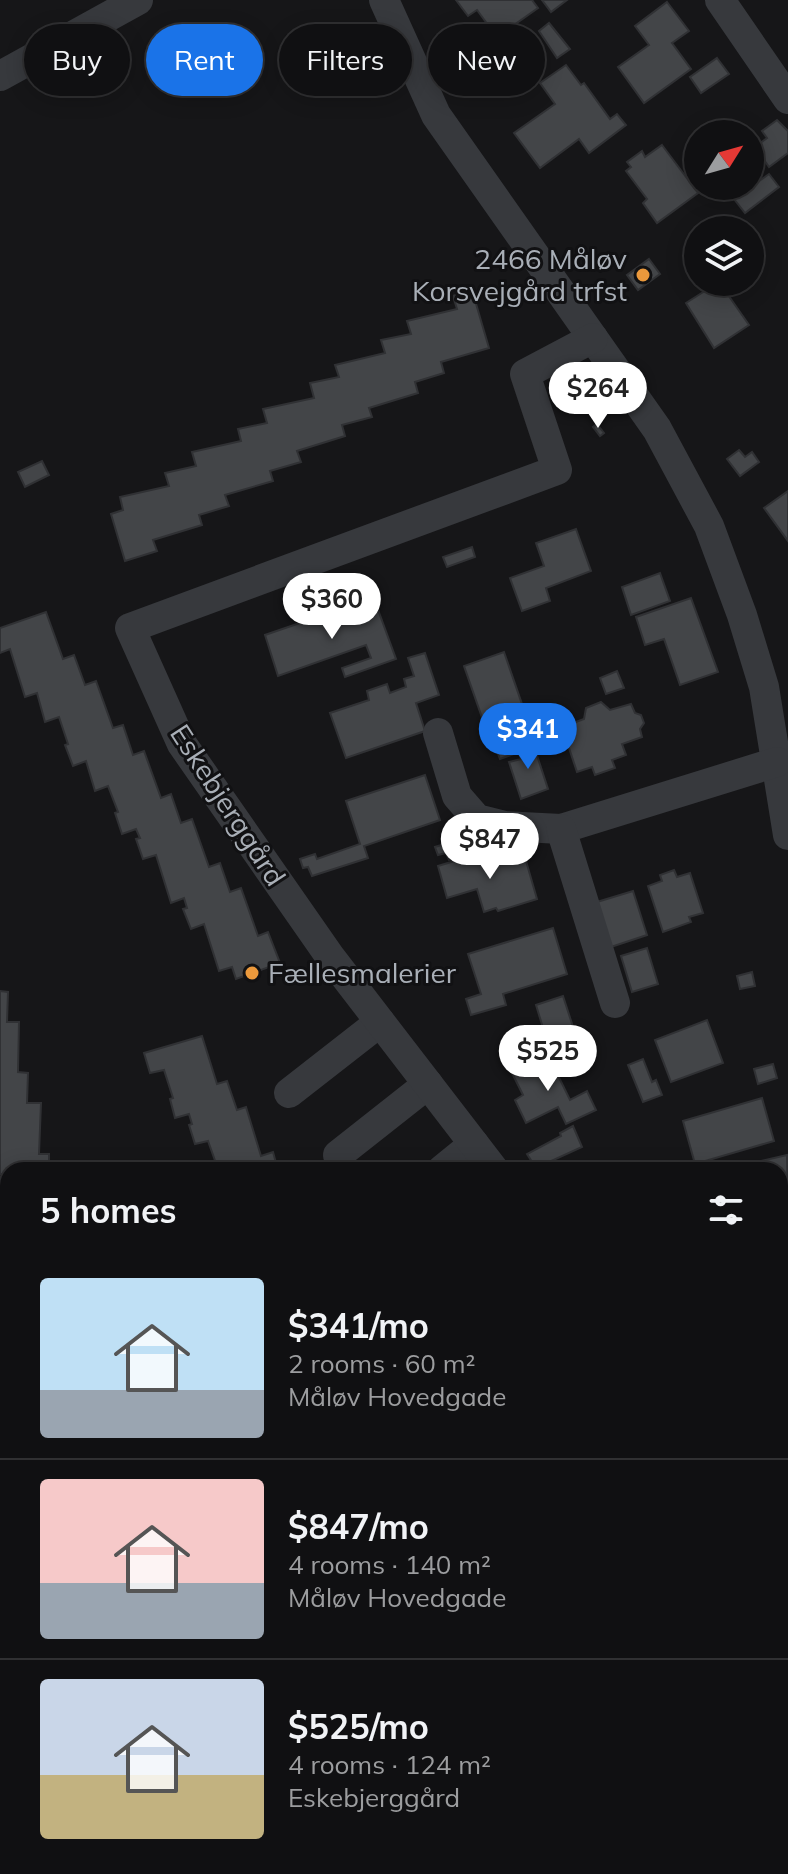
<!DOCTYPE html>
<meta charset="utf-8">
<style>
body{margin:0;font-family:Mulish,sans-serif;background:#1e1e20;color:#f1f3f6;height:100vh;display:flex;flex-direction:column;font-size:30px;white-space:nowrap}
*{box-sizing:border-box;margin:0}
p{font-size:26px;color:#9c9d9f}
.icon{flex:none;width:44px;height:44px;fill:none;stroke:currentColor;stroke-width:2;stroke-linecap:round;stroke-linejoin:round}
.map{position:relative;flex:1;overflow:hidden}
.side{position:absolute;left:0px;top:1162px;width:788px;height:712px;display:flex;flex-direction:column;background:#101012;border-radius:24px 24px 0 0;box-shadow:0 4px 20px #0003,0 0 0 2px #303032}
.side>*{flex:none}
.guide{position:absolute;left:24px;top:24px;width:740px;height:72px;display:flex;gap:16px}
.needle{width:52px;rotate:53deg}
.controls{position:absolute;left:684px;top:120px;display:grid;gap:16px}
.controls a{display:grid;place-items:center;width:80px;height:80px;border-radius:50%;background:#101012;box-shadow:0 4px 20px #0003,0 0 0 2px #303032;font-size:40px}
.price{position:absolute;translate:-50% -68px;padding:0 18px;border-radius:28px;background:#fff;color:#222;font-size:26px;line-height:52px;filter:drop-shadow(0 2px 4px #0008)}
.price::after{content:'';position:absolute;left:50%;top:48px;width:24px;height:18px;margin-left:-12px;background:inherit;clip-path:polygon(0 0,100% 0,50% 100%)}
.price.on{background:#1a73e8;color:#fff}
ul{padding:0;list-style:none}
li{display:flex;align-items:center;gap:24px;height:200px;padding:0 40px}
li+li{border-top:2px solid #303032}
li span{display:grid;place-items:center;flex:none;width:224px;height:160px;border-radius:8px;color:#555}
li>.icon{margin-inline-start:auto}
span .icon{width:96px;height:96px;fill:#fffc;stroke-width:1}
li b{font-size:34px}
h2{display:flex;justify-content:space-between;align-items:center;height:96px;padding:0 40px;font-size:34px}
.tag{padding:0 28px;border-radius:36px;background:#101012;box-shadow:0 4px 20px #0003,0 0 0 2px #303032;font-size:28px;line-height:72px}
.tag.on{background:#1a73e8;color:#fff}
.map>svg:first-child{display:block}
</style>
<div class="map">
<svg width="788" height="1874" viewBox="0 0 788 1874">
<rect width="100%" height="100%" fill="#161618"/>
<polygon fill="#1e261e" points="0,1405 8,1444 8,1697 0,1667"/>
<g fill="#434548" stroke="#303134" stroke-width="2">
<polygon points="456,0 532,0 538,8 497,37 477,10 468,16"/>
<polygon points="542,0 567,0 551,12"/>
<polygon points="667,2 689,31 672,43 691,69 644,103 618,67 649,45 635,26"/>
<polygon points="549,23 570,49 557,58 539,31"/>
<polygon points="717,58 729,74 701,93 690,77"/>
<polygon points="566,65 581,85 584,83 610,119 617,114 626,125 589,153 579,139 540,168 514,133 555,104 540,83"/>
<polygon points="777,120 788,131 788,153 769,167 755,147 767,138 762,131"/>
<polygon points="662,145 698,193 657,223 643,203 647,199 626,171 631,167 627,162 642,151 645,157"/>
<polygon points="769,174 779,187 745,213 734,199"/>
<polygon points="649,259 660,274 638,290 627,275"/>
<polygon points="719,282 749,325 714,348 686,303"/>
<polygon points="472,290 489,348 441,362 444,373 415,382 418,393 369,408 372,417 342,425 345,436 297,451 301,462 270,471 273,481 225,495 229,506 199,515 202,525 153,540 157,551 125,561 111,514 123,510 120,497 169,486 165,473 196,466 192,452 241,441 238,429 267,423 263,409 314,398 310,383 339,377 335,365 385,353 381,340 411,334 407,321 457,309 453,296"/>
<polygon points="597,424 604,433 600,436 593,427"/>
<polygon points="739,450 745,457 752,452 759,462 740,476 727,459"/>
<polygon points="42,461 49,475 25,487 18,472"/>
<polygon points="788,491 788,541 764,508"/>
<polygon points="576,529 591,571 546,588 550,601 522,611 510,578 544,566 536,543"/>
<polygon points="472,547 475,557 447,567 443,557"/>
<polygon points="660,573 670,601 631,615 622,587"/>
<polygon points="691,598 718,672 680,685 664,639 645,645 636,617"/>
<polygon points="355,604 358,614 377,607 396,659 345,677 342,668 371,658 366,645 278,676 265,635"/>
<polygon points="46,612 63,659 74,655 85,685 96,681 113,728 123,725 133,755 144,751 161,798 171,794 181,823 192,819 209,867 220,863 230,892 241,888 258,936 268,932 280,963 236,979 232,967 219,971 204,924 191,929 183,909 187,908 184,898 171,903 156,855 143,859 136,839 140,838 136,829 122,834 115,813 118,812 108,786 95,791 86,761 73,766 65,745 68,744 59,717 45,722 37,693 25,697 10,649 0,653 0,628"/>
<polygon points="504,652 532,733 509,741 514,754 500,759 495,746 492,746 464,666"/>
<polygon points="425,653 439,695 416,703 425,731 346,758 330,713 369,700 367,691 387,684 390,693 406,687 404,679 414,676 408,658"/>
<polygon points="617,671 624,688 606,694 600,678"/>
<polygon points="601,702 610,710 631,704 635,713 641,715 644,723 640,729 642,737 622,744 626,755 612,760 615,768 595,775 592,767 577,772 562,727 584,719 586,708"/>
<polygon points="531,737 548,789 521,799 509,762 521,759 517,748 524,746 522,740"/>
<polygon points="425,775 440,820 364,846 368,858 312,876 308,867 303,868 300,859 315,854 317,859 360,844 346,801"/>
<polygon points="467,837 472,853 449,860 446,853 438,855 435,847"/>
<polygon points="484,852 488,866 524,854 537,899 498,911 496,908 484,912 477,889 447,898 438,866"/>
<polygon points="674,870 677,877 690,873 703,913 689,917 691,922 663,932 648,886 662,881 660,875"/>
<polygon points="633,891 647,935 611,947 597,902"/>
<polygon points="553,928 567,974 503,994 506,1005 471,1015 466,999 481,994 468,954"/>
<polygon points="647,948 658,984 632,992 621,956"/>
<polygon points="752,972 755,986 740,989 737,976"/>
<polygon points="0,991 8,992 7,1022 19,1022 18,1072 28,1073 27,1103 41,1103 39,1154 49,1154 49,1170 8,1170 8,1206 1,1205 6,1174 0,1174"/>
<polygon points="563,996 575,1033 547,1041 536,1005"/>
<polygon points="707,1020 723,1063 671,1082 655,1040"/>
<polygon points="202,1036 217,1084 227,1081 237,1110 246,1107 261,1156 273,1152 278,1170 214,1170 218,1169 208,1141 195,1144 189,1125 192,1124 189,1114 175,1118 170,1099 173,1098 164,1070 150,1073 144,1053"/>
<polygon points="548,1055 570,1100 587,1091 596,1110 566,1124 558,1107 526,1123 515,1100 523,1095 512,1073"/>
<polygon points="643,1059 652,1082 656,1080 662,1095 643,1102 628,1065"/>
<polygon points="773,1064 777,1078 758,1084 754,1069"/>
<polygon points="762,1098 774,1141 695,1164 683,1121"/>
<polygon points="573,1126 582,1147 536,1168 527,1154 561,1136 560,1133"/>
<polygon points="787,1155 788,1209 780,1209 780,1170 761,1170 761,1161"/>
<polygon points="788,1278 788,1315 780,1315 780,1279"/>
<polygon points="784,1325 788,1325 788,1372 780,1371 780,1335 782,1336"/>
<polygon points="780,1385 788,1386 788,1441 780,1440"/>
<polygon points="780,1456 788,1457 788,1475 785,1476"/>
<polygon points="780,1496 788,1497 788,1562 780,1561"/>
</g>
<g fill="none" stroke-linecap="round" stroke-linejoin="round">
<g stroke="#37393d" stroke-width="30">
<polyline points="384,0 436,115 657,429 709,526 742,615 764,687 788,835"/>
<polyline points="720,0 788,99"/>
<polyline points="0,76 138,0"/>
<polyline points="438,733 457,796 477,819 505,826 561,829 777,762"/>
<polyline points="561,829 615,1003"/>
<polyline points="289,1093 380,1022"/>
<polyline points="338,1155 428,1084"/>
<polyline points="442,1170 474,1144"/>
<polyline points="494,1170 331,958 182,744 130,628 557,470 525,374 593,338"/>
<polyline points="780,1778 788,1760"/>
<polyline points="668,1866 681,1874"/>
<polyline points="380,1874 391,1866"/>
<polyline points="726,1874 731,1866"/>
</g>
</g>
<g fill="#eb993c" stroke="#111113" stroke-width="3">
<circle cx="643" cy="275" r="8"/>
<circle cx="252" cy="973" r="8"/>
</g>
<g text-anchor="middle" stroke-width="6" stroke-linejoin="round" paint-order="stroke">
<g font-size="28" fill="#a9afb7" stroke="#111113" text-anchor="end">
<text x="627" y="269">2466 Måløv<tspan x="627" dy="32">Korsvejgård trfst</tspan></text>
<text x="268" y="983" text-anchor="start">Fællesmalerier</text>
</g>
<g font-size="28" fill="#a9afb7" stroke="#111113">
<text transform="translate(228 805) rotate(57)" y="10">Eskebjerggård</text>
</g>
</g>
</svg>
<div class="controls">
<a><svg class="needle" viewBox="-14 -14 28 28"><path d="M0-13l5 13h-10z" fill="#e53935"/><path d="M0 13l5-13h-10z" fill="#9c9d9f"/></svg></a>
<a><svg class="icon" aria-label="layers" viewBox="0 0 24 24"><path d="M12 4l9 5-9 5-9-5zM3 14l9 5 9-5"/></svg></a>
</div>
<b class="price" style="left:598px;top:430px">$264</b>
<b class="price" style="left:332px;top:641px">$360</b>
<b class="price on" style="left:528px;top:771px">$341</b>
<b class="price" style="left:490px;top:881px">$847</b>
<b class="price" style="left:548px;top:1093px">$525</b>
<div class="guide">
<a class="tag">Buy</a>
<a class="tag on">Rent</a>
<a class="tag">Filters</a>
<a class="tag">New</a>
</div>
<section class="side">
<h2>5 homes<svg class="icon" aria-label="filters" viewBox="0 0 24 24"><path d="M4 7h16M4 17h16"/><circle cx="9" cy="7" r="2"/><circle cx="15" cy="17" r="2"/></svg></h2>
<ul>
<li><span style="background:linear-gradient(#bfe0f5 70%,#9aa5b1 0)"><svg class="icon" aria-label="home" viewBox="0 0 24 24"><path d="M3 11l9-7 9 7M6 9v11h12V9"/></svg></span><div><b>$341/mo</b><p>2 rooms · 60 m²</p><p>Måløv Hovedgade</p></div></li>
<li><span style="background:linear-gradient(#f6c9c9 65%,#9aa5b1 0)"><svg class="icon" aria-label="home" viewBox="0 0 24 24"><path d="M3 11l9-7 9 7M6 9v11h12V9"/></svg></span><div><b>$847/mo</b><p>4 rooms · 140 m²</p><p>Måløv Hovedgade</p></div></li>
<li><span style="background:linear-gradient(#c9d6e8 60%,#c2b280 0)"><svg class="icon" aria-label="home" viewBox="0 0 24 24"><path d="M3 11l9-7 9 7M6 9v11h12V9"/></svg></span><div><b>$525/mo</b><p>4 rooms · 124 m²</p><p>Eskebjerggård</p></div></li>
</ul>
</section>
</div>
